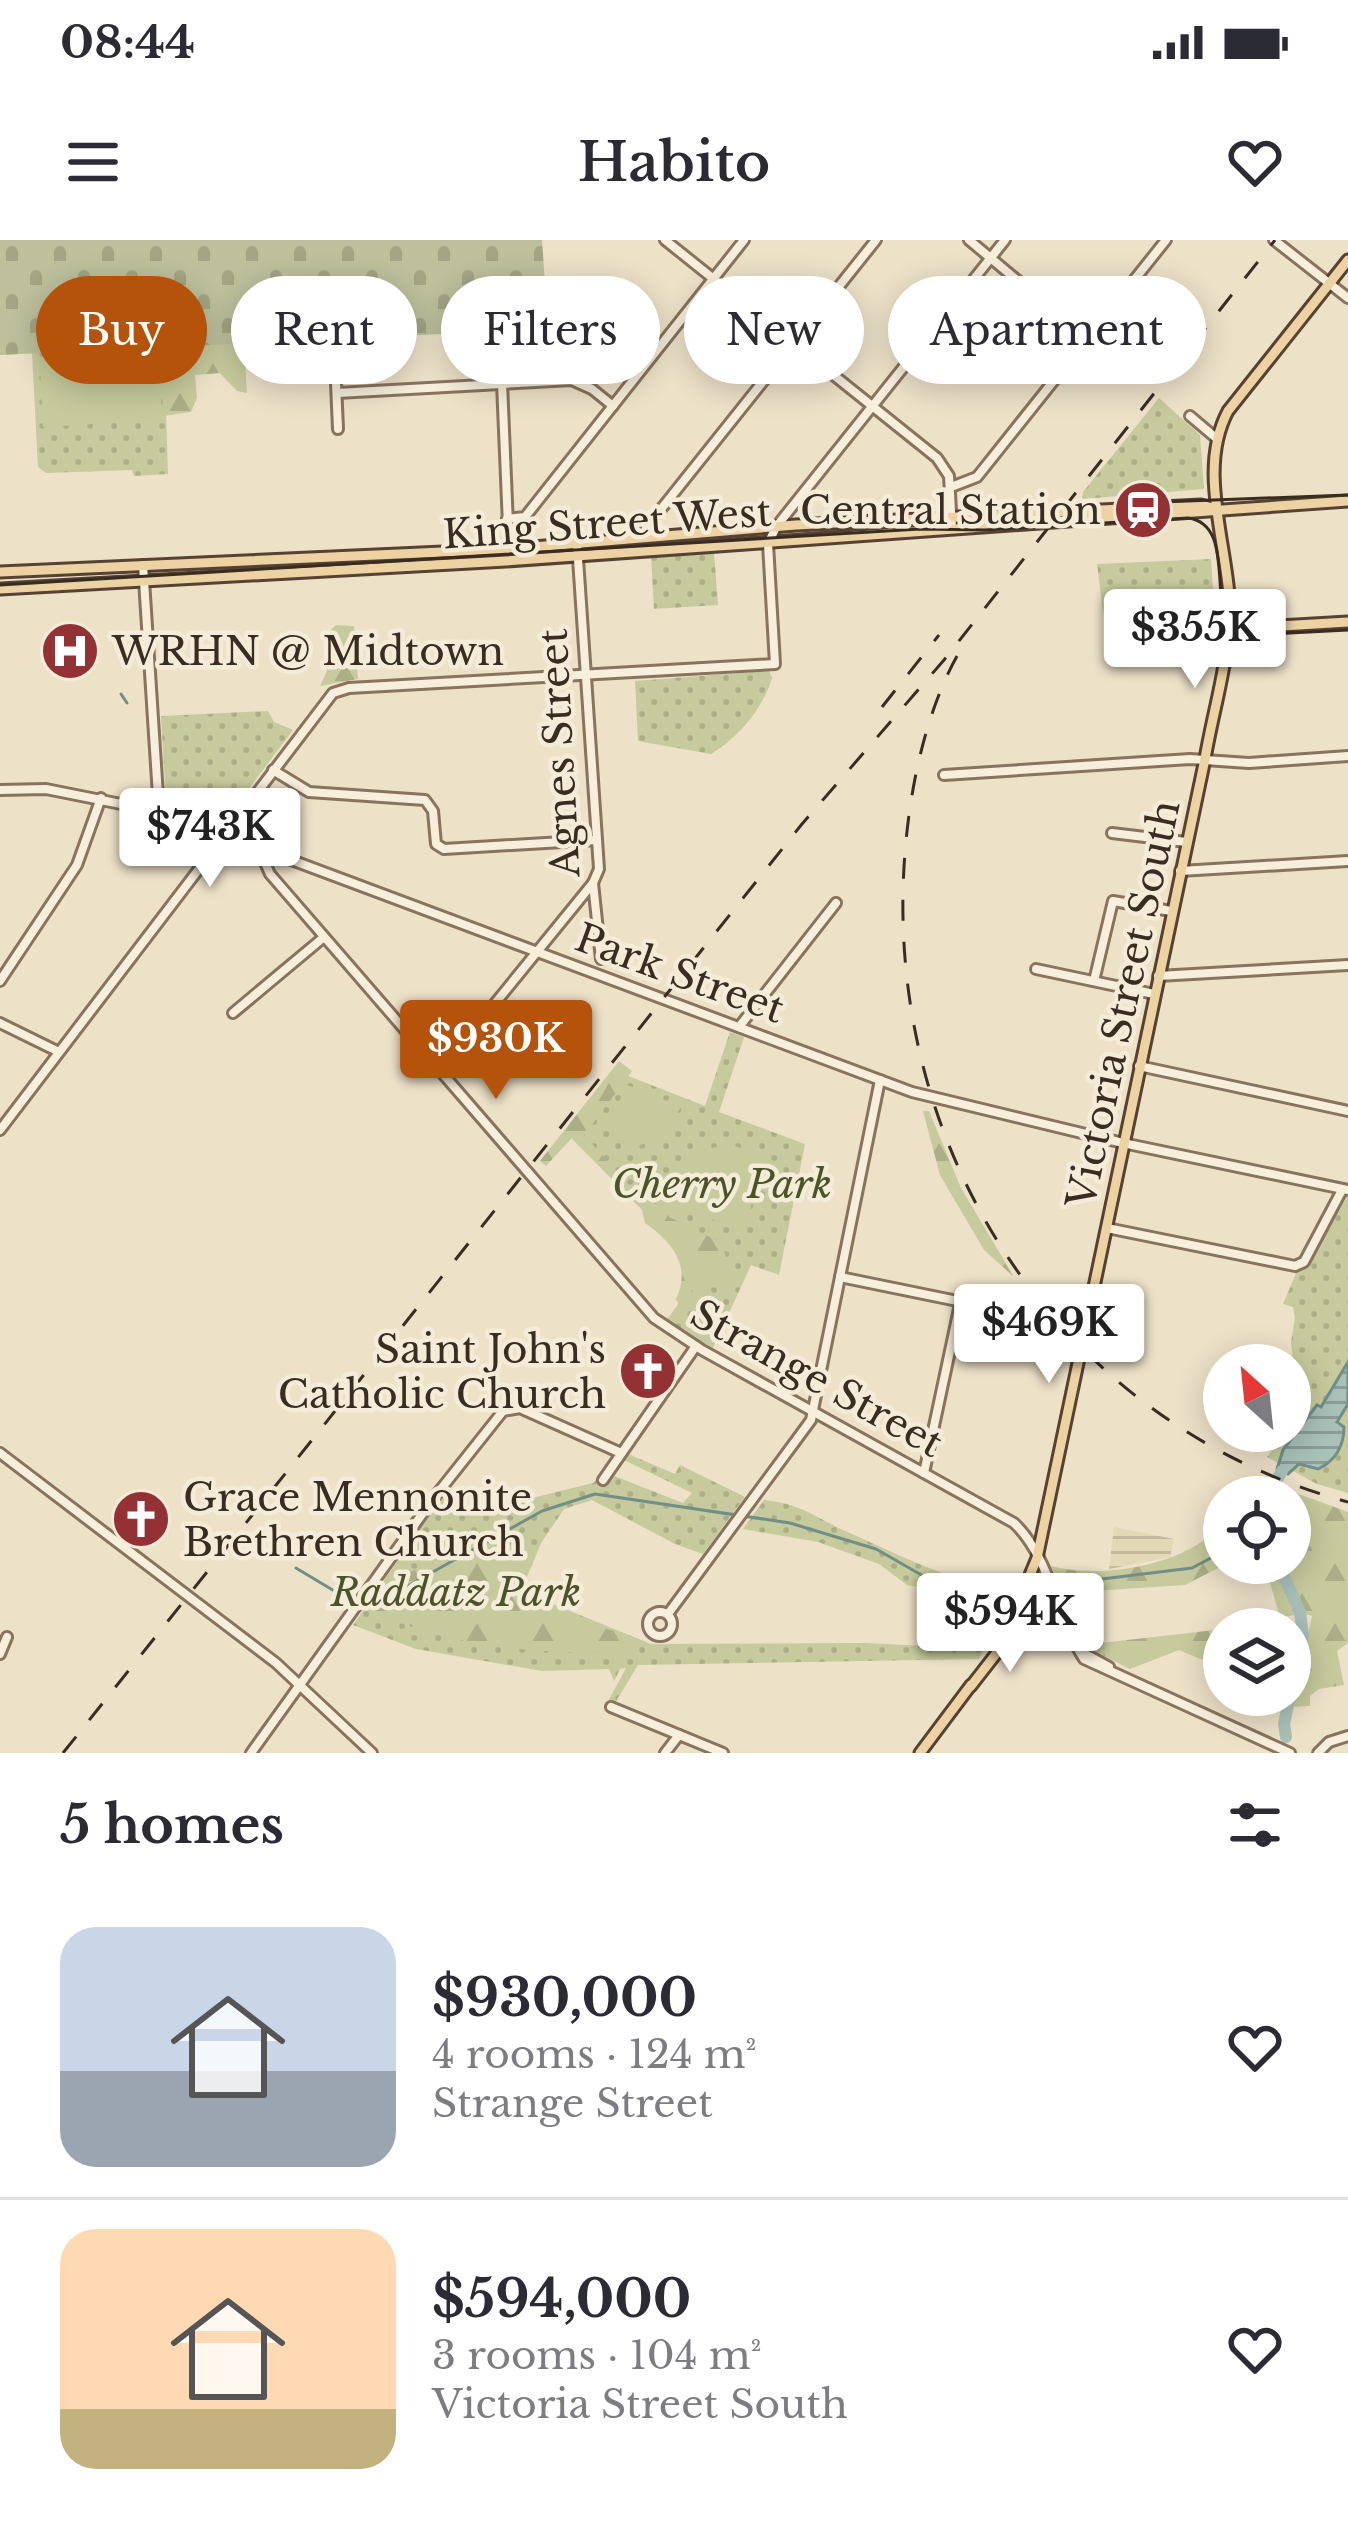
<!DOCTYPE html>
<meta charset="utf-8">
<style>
body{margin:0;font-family:"Libre Baskerville",serif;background:#f7f7f7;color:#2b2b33;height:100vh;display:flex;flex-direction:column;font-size:45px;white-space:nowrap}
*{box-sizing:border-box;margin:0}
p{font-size:39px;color:#7c7c81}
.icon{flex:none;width:66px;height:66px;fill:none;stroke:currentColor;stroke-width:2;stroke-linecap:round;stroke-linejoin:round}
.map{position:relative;height:1513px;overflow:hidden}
.drawer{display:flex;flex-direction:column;background:#fff;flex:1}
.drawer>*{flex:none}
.guide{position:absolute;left:36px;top:36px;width:1278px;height:108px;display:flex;gap:24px}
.needle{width:78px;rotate:333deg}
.fabs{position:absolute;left:1203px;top:1104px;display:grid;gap:24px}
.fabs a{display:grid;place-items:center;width:108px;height:108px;border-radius:50%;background:#fff;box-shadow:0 6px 30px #0003;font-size:60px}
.price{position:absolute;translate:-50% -102px;padding:0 27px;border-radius:12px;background:#fff;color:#222;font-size:39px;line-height:78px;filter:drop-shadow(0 3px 6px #0008)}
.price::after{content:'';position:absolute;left:50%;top:72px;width:36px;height:27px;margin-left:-18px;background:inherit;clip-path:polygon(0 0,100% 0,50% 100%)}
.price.current{background:#b45309;color:#fff}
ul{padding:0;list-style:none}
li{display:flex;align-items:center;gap:36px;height:300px;padding:0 60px}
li+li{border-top:3px solid #e1e1e2}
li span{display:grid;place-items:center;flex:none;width:336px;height:240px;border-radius:36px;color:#555}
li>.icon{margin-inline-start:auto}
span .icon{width:144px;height:144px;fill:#fffc;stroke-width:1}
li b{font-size:51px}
h2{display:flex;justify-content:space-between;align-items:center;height:144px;padding:0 60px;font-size:51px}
.tag{padding:0 42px;border-radius:54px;background:#fff;box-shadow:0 6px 30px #0003;font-size:42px;line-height:108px}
.tag.current{background:#b45309;color:#fff}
.status{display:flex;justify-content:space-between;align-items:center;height:84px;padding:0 60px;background:#fff;direction:ltr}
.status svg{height:33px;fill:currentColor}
header{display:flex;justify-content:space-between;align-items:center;height:156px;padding:0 60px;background:#fff;font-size:54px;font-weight:600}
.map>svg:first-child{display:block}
</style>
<div class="status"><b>08:44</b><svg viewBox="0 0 49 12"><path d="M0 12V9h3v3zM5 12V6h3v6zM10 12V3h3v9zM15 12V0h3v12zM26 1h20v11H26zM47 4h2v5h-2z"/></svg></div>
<header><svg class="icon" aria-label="menu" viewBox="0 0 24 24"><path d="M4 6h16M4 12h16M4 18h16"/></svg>Habito<svg class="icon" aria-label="heart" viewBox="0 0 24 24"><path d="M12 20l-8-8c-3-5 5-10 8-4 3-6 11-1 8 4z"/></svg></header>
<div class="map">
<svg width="1348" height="1513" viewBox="0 0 1348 1513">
<defs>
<pattern id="farmland-rules" width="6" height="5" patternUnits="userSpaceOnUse" patternTransform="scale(3)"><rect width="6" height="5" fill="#e2d9b6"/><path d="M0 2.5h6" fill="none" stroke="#c3ba9c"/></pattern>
<pattern id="grass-dots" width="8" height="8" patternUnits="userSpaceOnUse" patternTransform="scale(3)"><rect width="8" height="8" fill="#c6ca9c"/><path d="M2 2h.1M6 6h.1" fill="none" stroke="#abae86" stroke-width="1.8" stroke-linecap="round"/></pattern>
<pattern id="forest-firs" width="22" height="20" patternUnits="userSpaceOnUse" patternTransform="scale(3)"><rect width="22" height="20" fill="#c6ca9c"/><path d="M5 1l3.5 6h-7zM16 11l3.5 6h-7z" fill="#abae86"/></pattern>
<pattern id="cemetery-stones" width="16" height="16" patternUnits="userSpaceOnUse" patternTransform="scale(3)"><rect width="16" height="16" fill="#bdc09b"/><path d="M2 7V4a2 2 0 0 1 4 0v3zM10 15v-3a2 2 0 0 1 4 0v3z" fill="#a3a585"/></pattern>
<pattern id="water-rules" width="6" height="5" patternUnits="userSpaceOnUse" patternTransform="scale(3)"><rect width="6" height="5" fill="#a9c1b9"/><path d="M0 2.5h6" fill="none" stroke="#8b9d96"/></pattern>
</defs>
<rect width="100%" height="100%" fill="#ede1c8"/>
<polygon fill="url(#farmland-rules)" points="1114,1287 1174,1299 1170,1317 1109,1329"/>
<g fill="url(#grass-dots)">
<polygon points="164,108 168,234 134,236 132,230 46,233 38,227 32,113"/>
<polygon points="1159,158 1200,195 1204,249 1082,259 1083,252"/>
<polygon points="714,312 718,365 654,369 651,316"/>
<polygon points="1211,319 1215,378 1207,349 1137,352 1138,369 1103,372 1097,324"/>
<path d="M769,431l3,7c-10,32 -33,59 -61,76l-73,-13 -3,-60z"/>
<polygon points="268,471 274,482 293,490 223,583 166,561 161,476"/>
<polygon points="730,792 744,797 719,872 805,904 779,1035 751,1025 713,1108 665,1082 714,1016 637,964 572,899 623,834 705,866"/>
<polygon points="1348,955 1348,1253 1317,1244 1267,1217 1285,1191 1290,1191 1298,1164 1291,1102 1295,1078 1293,1067 1283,1064 1297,1031 1308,1027"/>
<polygon points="628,1214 675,1234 680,1225 745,1257 703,1314 675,1304 592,1260 564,1269 541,1303 521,1351 651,1404 866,1403 984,1409 979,1419 638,1425 609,1473 605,1467 626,1428 620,1429 614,1441 609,1429 542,1431 416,1409 353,1385 442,1257 475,1272 593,1243 597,1239 606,1244 612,1235 683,1263 692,1253 624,1220"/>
<path d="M764,1260c37,4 47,15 79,30 57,25 109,53 171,62l-7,11 -40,-1 -31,-12 -29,-5 -28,-21 -61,-22 -75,-13z"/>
</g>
<g fill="url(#forest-firs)">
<polygon points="136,18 224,94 244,105 247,153 237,151 220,133 195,135 197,158 191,172 163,176 160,113 139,111"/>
<polygon points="336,385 354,386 358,439 320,446 327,431 328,393"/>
<path d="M619,821l13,10 -48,64 55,61 20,10 8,10 53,26 12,29 -7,18h-8l-10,-7 -12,5 -15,20 -4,-8c16,-33 -4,-57 -31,-76l-3,-13 -70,-72 -26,28 -6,-5z"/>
<polygon points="923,871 929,871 961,948 1014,1037 984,1010 940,935"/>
<path d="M1241,1241l33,4 74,27v131l-11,8 7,34 -25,4 -9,7v10l-19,1 21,-91c-19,-7 -62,13 -88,13l56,-12 -16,-54h26v-66h-55z"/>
<path d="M508,1282l-10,35 30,10 -9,22 88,40 29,9 -3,15c-102,0 -163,-3 -260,-40l18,-31z"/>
<path d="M1224,1282v41h4l-43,22 -123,8 -11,-27c52,14 138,-1 173,-44z"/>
<polygon points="1224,1389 1224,1412 1203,1420 1179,1410 1130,1429 1083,1405"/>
</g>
<polygon fill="url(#cemetery-stones)" points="0,0 542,0 548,89 0,115"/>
<g fill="#c6ca9c">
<polygon points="159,118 162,180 43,187 40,125"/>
<polygon points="625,844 681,867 666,892 639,906 608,898"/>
<polygon points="726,903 768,917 743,989 669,966 688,917"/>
</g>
<path fill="url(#water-rules)" stroke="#708f86" stroke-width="3" d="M1348,1122v42l-11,18 7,5c0,19 -9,34 -26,42l-19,-5 -11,10 -11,-5 6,-19 34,-45 4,2z"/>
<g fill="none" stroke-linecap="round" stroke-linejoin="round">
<g stroke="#708f86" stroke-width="3">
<polyline points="121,454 127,463"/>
<polyline points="296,1328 351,1361"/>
<polyline points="1061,1344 1192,1328 1224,1311"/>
<polyline points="379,1362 542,1271 595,1254 790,1283 876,1309 953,1353 976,1360 1012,1356"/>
</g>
<g stroke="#a9c1b9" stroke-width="12">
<polyline points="1267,1257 1282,1231"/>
<polyline points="1278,1323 1300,1372 1303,1395 1284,1484 1286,1497"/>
</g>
<defs>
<g id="minor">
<polyline points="665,0 937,218 949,236 952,289"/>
<polyline points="969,0 1131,135"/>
<polyline points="1274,0 1348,58"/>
<polyline points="334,97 338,189"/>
<polyline points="502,143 509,309"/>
<polyline points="337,153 572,140 592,149 613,166"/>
<polyline points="1190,176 1216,198"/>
<polyline points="951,247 977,237 1166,0"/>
<polyline points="507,279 525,277 744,0"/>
<polyline points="645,298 646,288 876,0"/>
<polyline points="577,304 599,629 593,643 601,719"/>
<polyline points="143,325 159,571"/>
<polyline points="273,530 309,552 425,560 433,571 436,604 444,609 596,600"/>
<polyline points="944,535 1190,519 1249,523 1348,516"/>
<polyline points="0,550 46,549 166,573 912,852 1123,903 1348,950"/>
<polyline points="1112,593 1186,602"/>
<path d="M258,607l12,27 384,444 48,32 312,173c36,34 43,95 70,136l206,94"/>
<polyline points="1180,631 1348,621"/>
<polyline points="1036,729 1154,754"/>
<polyline points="1158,736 1348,725"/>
<polyline points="0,741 77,625 101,558"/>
<polyline points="1094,741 1113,661 1171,671"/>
<polyline points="233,773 324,697"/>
<polyline points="0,783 59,812"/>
<polyline points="739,787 836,663"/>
<polyline points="1139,826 1348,871"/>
<polyline points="440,831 593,643"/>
<polyline points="0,890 333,453 349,448 775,424 768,304 776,287 1005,0"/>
<polyline points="1107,988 1295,1026 1304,1022 1342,950"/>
<polyline points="840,1037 1085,1087"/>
<polyline points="0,1213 276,1423 372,1513"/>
<polyline points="924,1233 960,1064"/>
<polyline points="603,1240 696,1106"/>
<circle cx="660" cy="1384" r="12"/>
<polyline points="668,1374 811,1180 880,840"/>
<polyline points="1080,1411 1109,1427"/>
<polyline points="0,1414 7,1397"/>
<polyline points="611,1467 723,1513"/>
<polyline points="251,1513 433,1259 503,1171 520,1168 621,1213"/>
<polyline points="665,1513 679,1495"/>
<polyline points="1318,1513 1329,1502 1348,1496"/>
</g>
<g id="major">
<polyline points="0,332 509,309 796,285 1201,265 1213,268"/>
<polyline points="0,349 506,321 1348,261"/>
<polyline points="1230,389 1348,382"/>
<polyline points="1023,1360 1037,1354 1053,1358"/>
<path d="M971,1446l28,-36 38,-92 168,-799c7,-42 20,-85 24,-128 7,-71 -36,-154 -1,-220l120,-151"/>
<polyline points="920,1513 971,1445"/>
</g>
</defs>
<use href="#minor" stroke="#88735e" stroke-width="14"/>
<use href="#major" stroke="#564232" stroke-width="15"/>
<use href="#minor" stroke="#f7eedb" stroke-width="8"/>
<use href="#major" stroke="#edd3a3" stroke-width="9"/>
<g stroke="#392c21" stroke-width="3">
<polyline points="1162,262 1348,255"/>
<path d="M0,345l920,-56 65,1 203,-12c46,6 22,80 42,111l21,6 97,-5"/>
</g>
<g stroke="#392c21" stroke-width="3" stroke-dasharray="21 21" stroke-linecap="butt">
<path d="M957,416c-34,62 -49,142 -53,211 -17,290 159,558 444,635"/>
<polyline points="882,467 939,395"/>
<polyline points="63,1513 802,584 944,420 1275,0"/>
</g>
</g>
<defs>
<symbol id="station-disc" viewBox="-11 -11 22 22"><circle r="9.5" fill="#943135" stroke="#f4ebd8"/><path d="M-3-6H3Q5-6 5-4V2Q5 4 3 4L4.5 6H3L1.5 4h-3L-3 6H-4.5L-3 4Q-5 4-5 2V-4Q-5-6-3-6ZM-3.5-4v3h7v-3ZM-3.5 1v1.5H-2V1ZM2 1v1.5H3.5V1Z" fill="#fff"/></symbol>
<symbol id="hospital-disc" viewBox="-11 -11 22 22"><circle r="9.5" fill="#943135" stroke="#f4ebd8"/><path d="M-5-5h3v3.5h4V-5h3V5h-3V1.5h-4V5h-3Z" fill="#fff"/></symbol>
<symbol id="church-disc" viewBox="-11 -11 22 22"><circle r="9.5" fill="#943135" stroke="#f4ebd8"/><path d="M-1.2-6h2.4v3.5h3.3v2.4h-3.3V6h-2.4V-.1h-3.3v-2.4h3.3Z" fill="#fff"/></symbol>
</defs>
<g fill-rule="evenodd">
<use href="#station-disc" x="1110" y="237" width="66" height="66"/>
<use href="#hospital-disc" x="37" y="378" width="66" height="66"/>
<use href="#church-disc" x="615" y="1098" width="66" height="66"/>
<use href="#church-disc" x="108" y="1246" width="66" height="66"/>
</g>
<g text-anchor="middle" stroke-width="9" stroke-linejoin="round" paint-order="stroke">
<g font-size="39" fill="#392c21" stroke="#f4ebd8" text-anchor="end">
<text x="1101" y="284">Central Station</text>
<text x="112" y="425" text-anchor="start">WRHN @ Midtown</text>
<text x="606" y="1123">Saint John's<tspan x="606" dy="45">Catholic Church</tspan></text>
<text x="183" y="1271" text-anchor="start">Grace Mennonite<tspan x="183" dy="45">Brethren Church</tspan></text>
</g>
<g font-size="39" fill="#392c21" stroke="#f4ebd8">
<text transform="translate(607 283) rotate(-4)" y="14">King Street West</text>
<text transform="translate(559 513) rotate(-93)" y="14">Agnes Street</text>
<text transform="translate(680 733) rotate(20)" y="14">Park Street</text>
<text transform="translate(1123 764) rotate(-78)" y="14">Victoria Street South</text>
<text transform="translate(817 1138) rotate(29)" y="14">Strange Street</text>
</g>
<g font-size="39" font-style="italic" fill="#4b5428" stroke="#f4ebd8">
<text x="722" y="958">Cherry Park</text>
<text x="456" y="1366">Raddatz Park</text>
</g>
</g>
</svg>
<div class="fabs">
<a><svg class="needle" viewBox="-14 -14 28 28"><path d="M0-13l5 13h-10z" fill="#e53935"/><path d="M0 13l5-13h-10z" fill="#7c7c81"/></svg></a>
<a><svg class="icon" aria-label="locate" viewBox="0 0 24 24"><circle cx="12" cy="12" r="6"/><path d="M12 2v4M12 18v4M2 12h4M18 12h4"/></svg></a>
<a><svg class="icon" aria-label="layers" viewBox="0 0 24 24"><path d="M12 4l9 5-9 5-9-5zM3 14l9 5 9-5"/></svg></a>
</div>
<b class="price" style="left:1195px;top:451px">$355K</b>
<b class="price" style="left:210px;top:650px">$743K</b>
<b class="price current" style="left:496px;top:862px">$930K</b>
<b class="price" style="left:1049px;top:1146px">$469K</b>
<b class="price" style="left:1010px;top:1435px">$594K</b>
<div class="guide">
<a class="tag current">Buy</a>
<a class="tag">Rent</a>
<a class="tag">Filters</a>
<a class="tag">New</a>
<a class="tag">Apartment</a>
</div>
</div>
<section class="drawer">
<h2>5 homes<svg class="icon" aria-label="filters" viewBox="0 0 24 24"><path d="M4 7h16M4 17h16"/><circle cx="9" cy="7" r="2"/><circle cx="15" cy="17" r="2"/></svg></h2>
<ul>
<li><span style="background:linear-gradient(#c9d6e8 60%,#9aa5b1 0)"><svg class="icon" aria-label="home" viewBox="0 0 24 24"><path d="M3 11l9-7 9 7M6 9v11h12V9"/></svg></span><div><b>$930,000</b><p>4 rooms · 124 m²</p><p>Strange Street</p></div><svg class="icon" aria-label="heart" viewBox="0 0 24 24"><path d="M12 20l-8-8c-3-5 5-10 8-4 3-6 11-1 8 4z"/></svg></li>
<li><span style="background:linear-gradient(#ffd9b3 75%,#c2b280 0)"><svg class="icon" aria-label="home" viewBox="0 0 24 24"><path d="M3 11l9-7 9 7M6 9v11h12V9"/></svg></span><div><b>$594,000</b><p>3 rooms · 104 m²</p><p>Victoria Street South</p></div><svg class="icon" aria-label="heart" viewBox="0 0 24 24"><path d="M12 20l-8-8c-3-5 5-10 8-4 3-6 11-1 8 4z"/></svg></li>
</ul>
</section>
